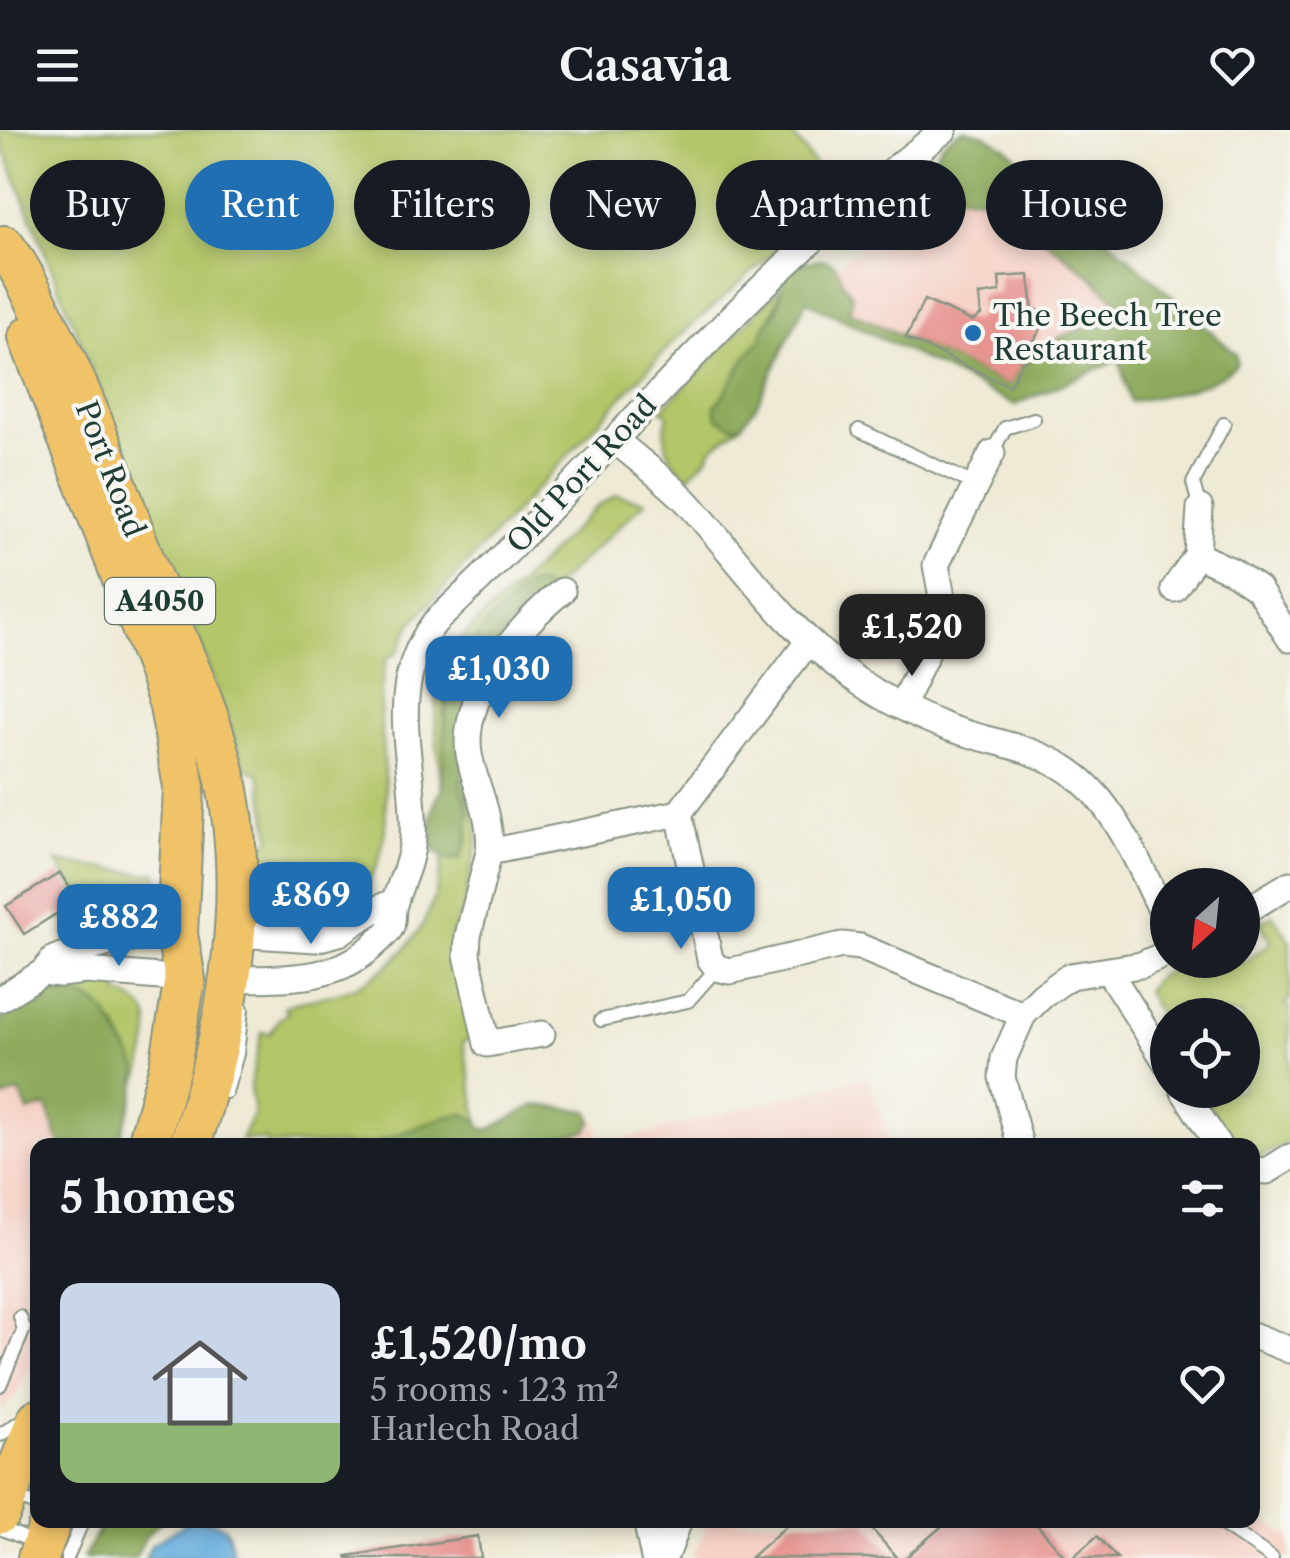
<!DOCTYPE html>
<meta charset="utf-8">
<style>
body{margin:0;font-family:"Libre Caslon Text",serif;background:#242831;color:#f1f3f6;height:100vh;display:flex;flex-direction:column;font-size:38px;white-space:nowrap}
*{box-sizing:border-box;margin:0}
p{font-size:32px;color:#9ea1a6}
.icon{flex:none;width:55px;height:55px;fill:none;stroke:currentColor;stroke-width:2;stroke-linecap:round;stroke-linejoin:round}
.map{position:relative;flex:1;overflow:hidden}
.side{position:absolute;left:30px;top:1008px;width:1230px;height:390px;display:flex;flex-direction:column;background:#171b24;border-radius:20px;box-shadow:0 5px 15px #0003}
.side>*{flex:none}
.guide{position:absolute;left:30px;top:30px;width:1230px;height:90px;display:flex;gap:20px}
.needle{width:65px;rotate:207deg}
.controls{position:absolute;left:1150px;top:738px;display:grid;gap:20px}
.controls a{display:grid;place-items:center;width:110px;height:110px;border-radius:50%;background:#171b24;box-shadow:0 5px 15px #0003;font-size:50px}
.price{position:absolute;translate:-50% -85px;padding:0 22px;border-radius:20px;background:#1f6fb2;color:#fff;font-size:32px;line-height:65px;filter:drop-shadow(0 2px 5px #0008)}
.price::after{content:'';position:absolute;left:50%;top:60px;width:30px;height:22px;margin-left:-15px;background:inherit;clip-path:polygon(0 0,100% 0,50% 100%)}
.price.current{background:#222;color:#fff}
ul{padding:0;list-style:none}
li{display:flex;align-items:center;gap:30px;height:250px;padding:0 30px}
li span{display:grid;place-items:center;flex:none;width:280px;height:200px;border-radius:20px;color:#555}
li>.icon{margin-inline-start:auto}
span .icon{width:120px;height:120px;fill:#fffc;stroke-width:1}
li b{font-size:42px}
h2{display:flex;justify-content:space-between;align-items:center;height:120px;padding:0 30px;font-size:42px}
.chip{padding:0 35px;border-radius:45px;background:#171b24;box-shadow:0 5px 15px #0003;font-size:35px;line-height:90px}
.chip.current{background:#1f6fb2;color:#fff}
header{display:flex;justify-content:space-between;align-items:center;height:130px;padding:0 30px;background:#171b24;font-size:45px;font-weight:600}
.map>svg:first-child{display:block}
</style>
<header><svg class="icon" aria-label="menu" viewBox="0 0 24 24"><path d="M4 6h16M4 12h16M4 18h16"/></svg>Casavia<svg class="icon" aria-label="heart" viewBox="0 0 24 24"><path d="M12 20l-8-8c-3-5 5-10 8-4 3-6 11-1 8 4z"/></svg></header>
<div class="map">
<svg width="1290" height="1428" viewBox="0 0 1290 1428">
<rect width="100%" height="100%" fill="#f6f6f2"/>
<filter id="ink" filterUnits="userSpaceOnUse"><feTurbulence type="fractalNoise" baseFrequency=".01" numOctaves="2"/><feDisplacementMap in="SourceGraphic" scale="20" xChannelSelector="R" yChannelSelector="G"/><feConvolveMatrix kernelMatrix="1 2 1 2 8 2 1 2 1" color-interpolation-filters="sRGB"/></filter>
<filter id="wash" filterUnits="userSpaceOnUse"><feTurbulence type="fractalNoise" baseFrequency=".0048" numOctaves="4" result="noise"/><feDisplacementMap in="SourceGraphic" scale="40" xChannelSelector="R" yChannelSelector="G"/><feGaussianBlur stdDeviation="2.25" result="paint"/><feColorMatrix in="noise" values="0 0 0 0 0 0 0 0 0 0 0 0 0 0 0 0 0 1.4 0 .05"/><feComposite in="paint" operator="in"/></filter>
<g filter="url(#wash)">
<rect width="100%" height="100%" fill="#efead5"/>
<g fill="#f6d1c5">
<polygon points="972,21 1227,233 1198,257 1130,272 1119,229 1015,275 806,171 816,154"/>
<polygon points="22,932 92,1015 38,1015 37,1222 18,1264 0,1280 0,940"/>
<polygon points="868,946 891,1015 467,1015 592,985 603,1015"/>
<polygon points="1253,1381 1290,1408 1290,1428 693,1428 708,1390 1252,1390"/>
</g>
<g fill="#b3c669" stroke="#69824e" stroke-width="2.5">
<path d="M0,0h789l49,66 -163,144 -264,284 -14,29 -10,5c-23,74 30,186 -35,243 -13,10 -27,16 -43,15 -4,-10 -25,-13 -33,-31h-14l-2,-36 11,-11 -11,-63 -15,-8 -65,-176 -180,-452z"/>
<polygon points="935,24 931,32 934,52 875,102 870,84 879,68"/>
<path d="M782,157c-4,23 -16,31 -21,53 -16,12 -30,47 -46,66l17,20 9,-1 -30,24 -2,7 -21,21c-21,-16 -27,-38 -20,-63l-7,-4z"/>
<path d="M616,365l30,6 -85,80 -13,9 -19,-5 -67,67 -16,44 -3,19 34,108 1,15 -14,69 -12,27 23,91 -2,11 -10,6 16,80 -14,-8 -20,3 -75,28h-103l-2,-5h-24l13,-27 -4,-27 12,-54 8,2 9,-15 9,-6 -4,-6c23,-10 50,-9 73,-21 83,-44 94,-120 84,-204 -4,-40 -12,-82 6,-120 13,-29 44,-51 67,-73 28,-26 54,-54 81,-81z"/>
<path d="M57,732l90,12 9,-3c16,51 -48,55 -81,53l16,-10z"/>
<polygon points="1273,785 1290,811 1290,870 1285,873 1290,879 1290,1011 1253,1031 1252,1015 1233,1015 1199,960 1242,960 1242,885 1168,885 1167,908 1155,888 1159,885 1146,861 1156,847 1196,830 1244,832 1272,812 1260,793"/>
<path d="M93,850l27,6 -2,7c12,5 26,11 30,24 7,21 -18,88 -25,110l8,-26 2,-41 -18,-35 -80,-26 -12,3 30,-15z"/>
</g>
<g fill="#8eab5d" stroke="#567448" stroke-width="2.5">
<path d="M964,0l19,4 23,13 230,207 1,9c-27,27 -71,31 -107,39l-11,-43 -104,46 -209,-104 -49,103 -16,21 -9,1 -15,-9 -2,-11c16,-19 30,-54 46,-66 4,-19 12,-20 17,-34 4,-9 1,-21 7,-30 8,-12 38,-22 49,-12 6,6 6,14 11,21 9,12 9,12 4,26l159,75 13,-21 32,-17 5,-10 32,-13 32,-3 6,-9 -35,-35 -85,-69 -21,-11 -47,-4c-15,-28 -5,-53 24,-64z"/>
<path d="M538,453l10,7 -12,14 -10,1 -37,52 -29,128 9,25 -1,29 -8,20h-12l-14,-8c-4,-18 -5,-35 3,-53 6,-11 5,-1 5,-14 5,-80 -6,-114 60,-174 11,-11 21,-25 36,-27z"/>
<path d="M52,864c43,0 52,10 70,48 4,8 14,17 15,27 2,24 -13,54 -20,76h-57l-13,-39 -19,6 -8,-20 -20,7v-78l23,-19z"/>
<polygon points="535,975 589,981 592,992 587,1001 527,1015 370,1015 445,987 465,984 479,992 482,999 490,999"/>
<polygon points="105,1390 162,1390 146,1406 135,1428 83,1428"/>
</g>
<path fill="#66addd" stroke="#427588" stroke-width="2.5" d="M191,1390c33,0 39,6 42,38h-88l6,-13z"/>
<g id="blocks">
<g fill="#e79491">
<polygon points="1029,145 1033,180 1038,180 1039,193 1034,196 1041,198 1009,256 906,208 924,170 972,191 981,185 979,165 1000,162 999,147"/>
<polygon points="60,743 78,770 59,788 56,784 24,804 6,776"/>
<polygon points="793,1390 864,1390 897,1428 750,1428"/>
<polygon points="949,1390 1033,1390 1066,1428 905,1428"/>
<polygon points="478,1406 481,1428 347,1428 347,1426"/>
<polygon points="1097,1406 1117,1428 1072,1428"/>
</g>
</g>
</g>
<g filter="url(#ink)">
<use href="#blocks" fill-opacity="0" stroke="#879484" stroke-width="2.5"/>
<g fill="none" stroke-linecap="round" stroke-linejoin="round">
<defs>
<g id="lane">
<polyline points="859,300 976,355"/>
<polyline points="992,323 1005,298 1034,289"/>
<polyline points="1200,378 1193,353 1224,294"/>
<polyline points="601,890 688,871 717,838"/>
<polyline points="226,962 237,924 242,879"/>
<polyline points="0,1255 24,1199 20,1187"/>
<polyline points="0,1305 27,1287"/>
<polyline points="12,1365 38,1376"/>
<polyline points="1216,1390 1272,1428"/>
<polyline points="0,1398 39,1414"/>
<polyline points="67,1428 83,1390"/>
</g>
<g id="street">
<path d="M615,310c24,21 53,41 75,65 53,60 97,125 162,172 28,20 63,38 95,50 40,15 86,19 122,44 49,33 73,102 99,153"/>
<polyline points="1197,425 1232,441 1258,459 1290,509"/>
<polyline points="1174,459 1197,425 1200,378"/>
<polyline points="808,512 679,683 710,829 717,838 730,841 842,815 860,817 1023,885"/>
<polyline points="902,575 945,483 936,435 992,323"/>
<path d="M489,722c4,-37 -14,-64 -20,-98 -9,-58 51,-130 93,-163"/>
<polyline points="1242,783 1290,754"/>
<polyline points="234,804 316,809 339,803 372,781 395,771"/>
<polyline points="43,842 60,844 86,841 185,849"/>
<polyline points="1109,842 1168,935"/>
<path d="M230,849c50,-1 106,4 145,-35 5,-5 13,-11 16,-17 2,-7 1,-16 3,-23 7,-24 17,-40 19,-66 4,-78 -31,-146 22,-216 103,-95 194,-201 292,-300 68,-69 140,-133 217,-192"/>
<polyline points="0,869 43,842 54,829 76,821 121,810 177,804"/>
<polyline points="542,904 487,914 467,825 468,806 489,722 679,683"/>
<polyline points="1183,960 1218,1015"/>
<polyline points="1020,1015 1002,947 1004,928 1023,885 1042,866 1070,846 1141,835 1168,823"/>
<polyline points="1252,1040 1267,1041 1290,1027"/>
<polyline points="1252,1205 1290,1220"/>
<polyline points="646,1390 654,1428"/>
<polyline points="662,1428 669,1418 679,1390"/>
</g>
<g id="primary">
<path d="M4,116c19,25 30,51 44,79 35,68 62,139 87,211 27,76 66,148 87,227 32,126 7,261 -32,382"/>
<polyline points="29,207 158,539 170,576 184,657 177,804 185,849 170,936 148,1015"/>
<polyline points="0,1383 38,1289"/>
<polyline points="38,1428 51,1390"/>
</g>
</defs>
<use href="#lane" stroke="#879484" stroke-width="16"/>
<use href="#street" stroke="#879484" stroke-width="29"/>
<use href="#primary" stroke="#879484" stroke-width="44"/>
<use href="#lane" stroke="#fff" stroke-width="12"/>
<use href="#street" stroke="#fff" stroke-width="25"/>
<use href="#primary" stroke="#f1c369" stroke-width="40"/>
</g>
</g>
<circle fill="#1f6fb2" stroke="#f6f6f2" stroke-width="4" cx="973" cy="203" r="10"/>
<g text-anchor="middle" stroke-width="8" stroke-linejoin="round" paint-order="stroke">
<rect fill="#f6f6f2" stroke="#60746d" stroke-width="2.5" x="105" y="448" width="110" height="46" rx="8"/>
<g font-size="28" font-weight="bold" fill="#1f3d34">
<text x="160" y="481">A4050</text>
</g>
<g font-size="30" fill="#1f3d34" stroke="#f6f6f2" text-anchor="start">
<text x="993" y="196">The Beech Tree<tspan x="993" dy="34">Restaurant</tspan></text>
</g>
<g font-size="30" fill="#1f3d34" stroke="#f6f6f2">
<text transform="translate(110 339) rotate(69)" y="10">Port Road</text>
<text transform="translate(582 344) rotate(-47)" y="10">Old Port Road</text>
</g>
</g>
</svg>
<div class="controls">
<a><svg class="needle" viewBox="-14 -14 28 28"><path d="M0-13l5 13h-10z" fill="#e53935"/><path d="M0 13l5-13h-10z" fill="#9ea1a6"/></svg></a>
<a><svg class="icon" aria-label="locate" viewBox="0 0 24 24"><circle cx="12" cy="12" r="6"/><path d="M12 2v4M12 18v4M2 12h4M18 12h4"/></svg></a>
</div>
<b class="price current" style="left:912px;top:549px">£1,520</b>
<b class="price" style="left:499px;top:591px">£1,030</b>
<b class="price" style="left:311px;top:817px">£869</b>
<b class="price" style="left:681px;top:822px">£1,050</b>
<b class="price" style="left:119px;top:839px">£882</b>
<div class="guide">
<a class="chip">Buy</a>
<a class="chip current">Rent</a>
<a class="chip">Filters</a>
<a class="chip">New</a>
<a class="chip">Apartment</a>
<a class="chip">House</a>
</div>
<section class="side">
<h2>5 homes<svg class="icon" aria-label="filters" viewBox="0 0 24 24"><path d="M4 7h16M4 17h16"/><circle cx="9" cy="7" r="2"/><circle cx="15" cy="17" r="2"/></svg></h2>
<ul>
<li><span style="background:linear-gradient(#c9d6e8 70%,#8fb573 0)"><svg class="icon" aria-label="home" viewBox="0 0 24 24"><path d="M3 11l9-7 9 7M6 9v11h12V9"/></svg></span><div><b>£1,520/mo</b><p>5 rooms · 123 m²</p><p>Harlech Road</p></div><svg class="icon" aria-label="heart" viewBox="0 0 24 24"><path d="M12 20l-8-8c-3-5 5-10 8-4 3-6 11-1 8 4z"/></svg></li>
</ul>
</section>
</div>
